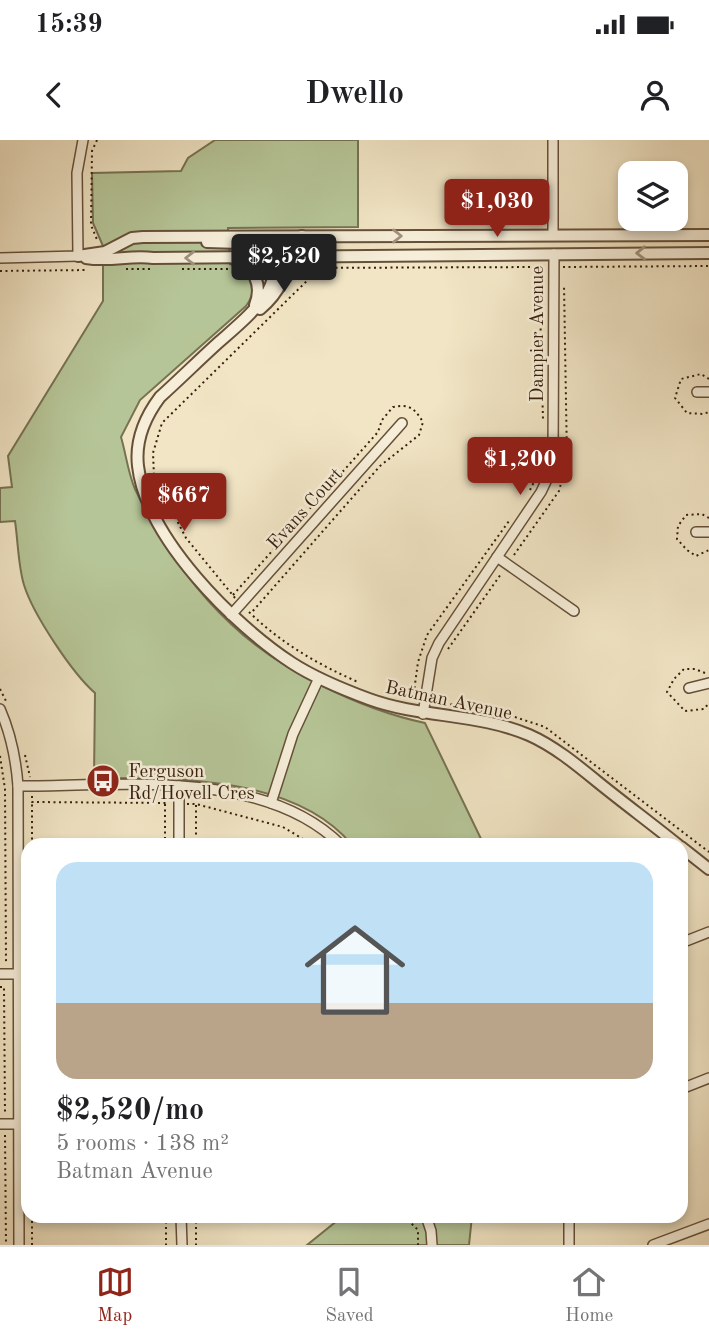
<!DOCTYPE html>
<meta charset="utf-8">
<style>
body{margin:0;font-family:"Old Standard TT",serif;background:#f2f2f2;color:#202124;height:100vh;display:flex;flex-direction:column;font-size:26px;white-space:nowrap}
*{box-sizing:border-box;margin:0}
p{font-size:23px;color:#757577}
.icon{flex:none;width:38px;height:38px;fill:none;stroke:currentColor;stroke-width:2;stroke-linecap:round;stroke-linejoin:round}
.map{position:relative;flex:1;overflow:hidden}
.side{position:absolute;left:21px;top:698px;width:667px;height:385px;display:flex;flex-direction:column;background:#fff;border-radius:21px;box-shadow:0 4px 10px #0003}
.side>*{flex:none}
.fabs{position:absolute;left:618px;top:21px;display:grid;gap:14px}
.fabs a{display:grid;place-items:center;width:70px;height:70px;border-radius:14px;background:#fff;box-shadow:0 4px 10px #0003;font-size:35px}
.price{position:absolute;translate:-50% -60px;padding:0 16px;border-radius:7px;background:#8f2418;color:#fff;font-size:23px;line-height:46px;filter:drop-shadow(0 2px 4px #0008)}
.price::after{content:'';position:absolute;left:50%;top:42px;width:21px;height:16px;margin-left:-10px;background:inherit;clip-path:polygon(0 0,100% 0,50% 100%)}
.price.active{background:#222;color:#fff}
ul{padding:0;list-style:none}
li{display:grid;align-content:center;gap:14px;height:371px;padding:0 35px}
li span{display:grid;place-items:center;height:217px;border-radius:21px;color:#555}
li>.icon{margin-inline-start:auto}
span .icon{width:126px;height:126px;fill:#fffc;stroke-width:1}
li b{font-size:30px}
.status{display:flex;justify-content:space-between;align-items:center;height:49px;padding:0 35px;background:#fff;direction:ltr}
.status svg{height:19px;fill:currentColor}
header{display:flex;justify-content:space-between;align-items:center;height:91px;padding:0 35px;background:#fff;font-size:32px;font-weight:700}
.dock{display:flex;justify-content:space-around;align-items:center;height:98px;border-top:2px solid #e0e0e0;background:#fff;font-size:19px;color:#757577}
.dock a{display:grid;justify-items:center;gap:4px}
.dock .active{color:#8f2418}
.map>svg:first-child{display:block}
</style>
<div class="status"><b>15:39</b><svg viewBox="0 0 49 12"><path d="M0 12V9h3v3zM5 12V6h3v6zM10 12V3h3v9zM15 12V0h3v12zM26 1h20v11H26zM47 4h2v5h-2z"/></svg></div>
<header><svg class="icon" aria-label="back" viewBox="0 0 24 24"><path d="M15 5l-7 7 7 7"/></svg>Dwello<svg class="icon" aria-label="person" viewBox="0 0 24 24"><circle cx="12" cy="8" r="4"/><path d="M4 21q1-7 8-7t8 7"/></svg></header>
<div class="map">
<svg width="709" height="1105" viewBox="0 0 709 1105">
<rect width="100%" height="100%" fill="#f1e5c5"/>
<filter id="stains"><feTurbulence type="fractalNoise" baseFrequency=".00286" numOctaves="4"/><feColorMatrix values="0 0 0 0 .2 0 0 0 0 .09 0 0 0 0 .02 0 0 0 .5 -.17"/></filter>
<radialGradient id="worn" r=".72"><stop offset=".6" stop-color="#630" stop-opacity="0"/><stop offset="1" stop-color="#630" stop-opacity=".3"/></radialGradient>
<g fill="#b6c597" stroke="#767252" stroke-width="2">
<path d="M215,0h143v87l-130,1 2,36c21,6 30,24 16,42l-106,94 -19,37c5,17 7,36 14,52 24,49 56,98 96,135 48,46 129,85 194,99l59,122h-132c-57,-69 -176,-67 -258,-67l1,-85c-23,-20 -62,-79 -71,-108 -6,-20 -6,-44 -9,-64l-15,1v-34l12,-1 -4,-31 95,-155v-55l-10,-23 -1,-50 89,-2 7,-13z"/>
<polygon points="343,1076 472,1076 469,1105 307,1105"/>
</g>
<g fill="none" stroke-linecap="round" stroke-linejoin="round">
<defs>
<g id="minor">
<polyline points="553,0 553,95"/>
<polyline points="0,118 78,116 77,33 83,0"/>
<polyline points="697,252 709,252"/>
<polyline points="696,392 709,392"/>
<polyline points="497,417 574,471"/>
<polyline points="231,475 402,283"/>
<polyline points="689,548 709,543"/>
<path d="M0,569c11,25 16,50 18,77l1,459"/>
<polyline points="423,574 432,518 439,503 541,352 550,333 553,314 554,114"/>
<path d="M18,646c101,0 246,-18 323,59"/>
<polyline points="179,646 179,705"/>
<polyline points="271,663 293,594 319,538"/>
<polyline points="681,803 709,792"/>
<polyline points="0,834 19,834"/>
<polyline points="681,949 709,938"/>
<polyline points="0,984 19,984"/>
<polyline points="181,1076 182,1105"/>
<polyline points="426,1076 431,1091 432,1105"/>
<polyline points="569,1076 569,1105"/>
<polyline points="653,1105 709,1084"/>
</g>
<g id="tertiary">
<path d="M302,96c-35,11 -20,30 -34,55 -12,20 -32,36 -49,51 -20,18 -39,37 -59,55 -15,20 -25,43 -22,69 8,72 96,159 154,197 23,15 50,26 77,36 52,19 109,14 160,36 25,11 48,30 70,48 26,21 53,41 79,62"/>
<path d="M207,102l61,2 14,5c12,21 -6,47 -22,60"/>
<polyline points="78,116 105,112 132,98 143,97 709,95"/>
<path d="M86,118c24,4 44,-3 67,0l556,-5"/>
<path d="M235,119c19,8 28,26 20,46"/>
<polyline points="681,707 709,729"/>
</g>
</defs>
<use href="#minor" stroke="#66503a" stroke-width="12"/>
<use href="#tertiary" stroke="#66503a" stroke-width="14"/>
<g stroke="#371e0c" stroke-width="2" stroke-dasharray="2 3.5" stroke-linecap="butt">
<polyline points="97,0 92,11 91,85 98,102"/>
<polyline points="563,127 709,126"/>
<polyline points="297,128 543,127"/>
<polyline points="539,128 543,280"/>
<polyline points="126,129 151,129"/>
<polyline points="182,129 228,129"/>
<polyline points="0,131 88,130"/>
<polyline points="709,239 701,234 681,239 675,258 687,273 703,274 709,272"/>
<polyline points="530,350 540,330"/>
<polyline points="709,378 702,374 686,375 678,386 677,399 687,410 696,416 709,410"/>
<polyline points="514,415 559,351 567,320 564,145"/>
<path d="M233,455l145,-163 4,-12 11,-13c17,-3 21,1 30,15l-4,13 -39,31 -128,146"/>
<polyline points="235,458 186,398 154,336 153,313 162,283 320,128"/>
<path d="M249,472c32,31 68,52 109,70"/>
<polyline points="448,509 501,434"/>
<polyline points="705,533 695,529 684,529 674,539 667,552 685,571 704,569 709,563"/>
<polyline points="0,549 6,561"/>
<polyline points="413,559 418,522 427,495 509,381"/>
<polyline points="434,562 497,571 545,587 709,712"/>
<polyline points="25,615 30,637"/>
<polyline points="0,616 5,649 6,823"/>
<polyline points="32,656 32,662 168,663"/>
<polyline points="165,664 165,705"/>
<polyline points="187,664 196,664 283,687 313,705"/>
<polyline points="196,665 196,705"/>
<polyline points="32,705 32,664"/>
<polyline points="0,847 4,847 5,975"/>
<polyline points="5,995 6,1105"/>
<polyline points="166,1076 166,1105"/>
<polyline points="196,1076 196,1105"/>
<polyline points="404,1076 418,1090 418,1105"/>
<polyline points="32,1105 32,1076"/>
</g>
<use href="#minor" stroke="#f6eed9" stroke-width="9"/>
<use href="#tertiary" stroke="#f6eed9" stroke-width="10"/>
</g>
<defs><path id="oneway-chevron" d="M-2-3.5L2.5 0L-2 3.5" fill="none" stroke-width="1.6" stroke-linecap="round" stroke-linejoin="round" transform="scale(1.75)"/></defs>
<g stroke="#a0907d">
<use href="#oneway-chevron" transform="translate(397 96)"/>
<use href="#oneway-chevron" transform="translate(641 113) rotate(179)"/>
<use href="#oneway-chevron" transform="translate(190 118) rotate(180)"/>
</g>
<defs>
<symbol id="bus-disc" viewBox="-11 -11 22 22"><circle r="9.5" fill="#8f2418" stroke="#f6eed9"/><path d="M-5-6H5V4H4V6H2V4H-2V6H-4V4H-5ZM-3.5-4V0h7V-4ZM-3.5 1.2v1.5H-2V1.2ZM2 1.2v1.5H3.5V1.2Z" fill="#fff"/></symbol>
</defs>
<g fill-rule="evenodd">
<use href="#bus-disc" x="84" y="622" width="38" height="38"/>
</g>
<g text-anchor="middle" stroke-width="5" stroke-linejoin="round" paint-order="stroke">
<g font-size="19" fill="#371e0c" stroke="#f6eed9">
<text transform="translate(536 194) rotate(-90)" y="7">Dampier Avenue</text>
<text transform="translate(304 368) rotate(-48)" y="7">Evans Court</text>
<text transform="translate(449 559) rotate(12)" y="7">Batman Avenue</text>
</g>
<g font-size="19" fill="#371e0c" stroke="#f6eed9" text-anchor="start">
<text x="128" y="637">Ferguson<tspan x="128" dy="22">Rd/Hovell Cres</tspan></text>
</g>
</g>
<rect width="100%" height="100%" filter="url(#stains)"/>
<rect width="100%" height="100%" fill="url(#worn)"/>
</svg>
<div class="fabs">
<a><svg class="icon" aria-label="layers" viewBox="0 0 24 24"><path d="M12 4l9 5-9 5-9-5zM3 14l9 5 9-5"/></svg></a>
</div>
<b class="price" style="left:497px;top:99px">$1,030</b>
<b class="price active" style="left:284px;top:154px">$2,520</b>
<b class="price" style="left:520px;top:357px">$1,200</b>
<b class="price" style="left:184px;top:393px">$667</b>
<section class="side">
<ul>
<li><span style="background:linear-gradient(#bfe0f5 65%,#b9a48a 0)"><svg class="icon" aria-label="home" viewBox="0 0 24 24"><path d="M3 11l9-7 9 7M6 9v11h12V9"/></svg></span><div><b>$2,520/mo</b><p>5 rooms · 138 m²</p><p>Batman Avenue</p></div></li>
</ul>
</section>
</div>
<nav class="dock">
<a class="active"><svg class="icon" aria-label="map" viewBox="0 0 24 24"><path d="M3 6l6-2 6 2 6-2v14l-6 2-6-2-6 2zM9 4v14M15 6v14"/></svg>Map</a>
<a><svg class="icon" aria-label="saved" viewBox="0 0 24 24"><path d="M7 4h10v16l-5-4-5 4z"/></svg>Saved</a>
<a><svg class="icon" aria-label="home" viewBox="0 0 24 24"><path d="M3 11l9-7 9 7M6 9v11h12V9"/></svg>Home</a>
</nav>
